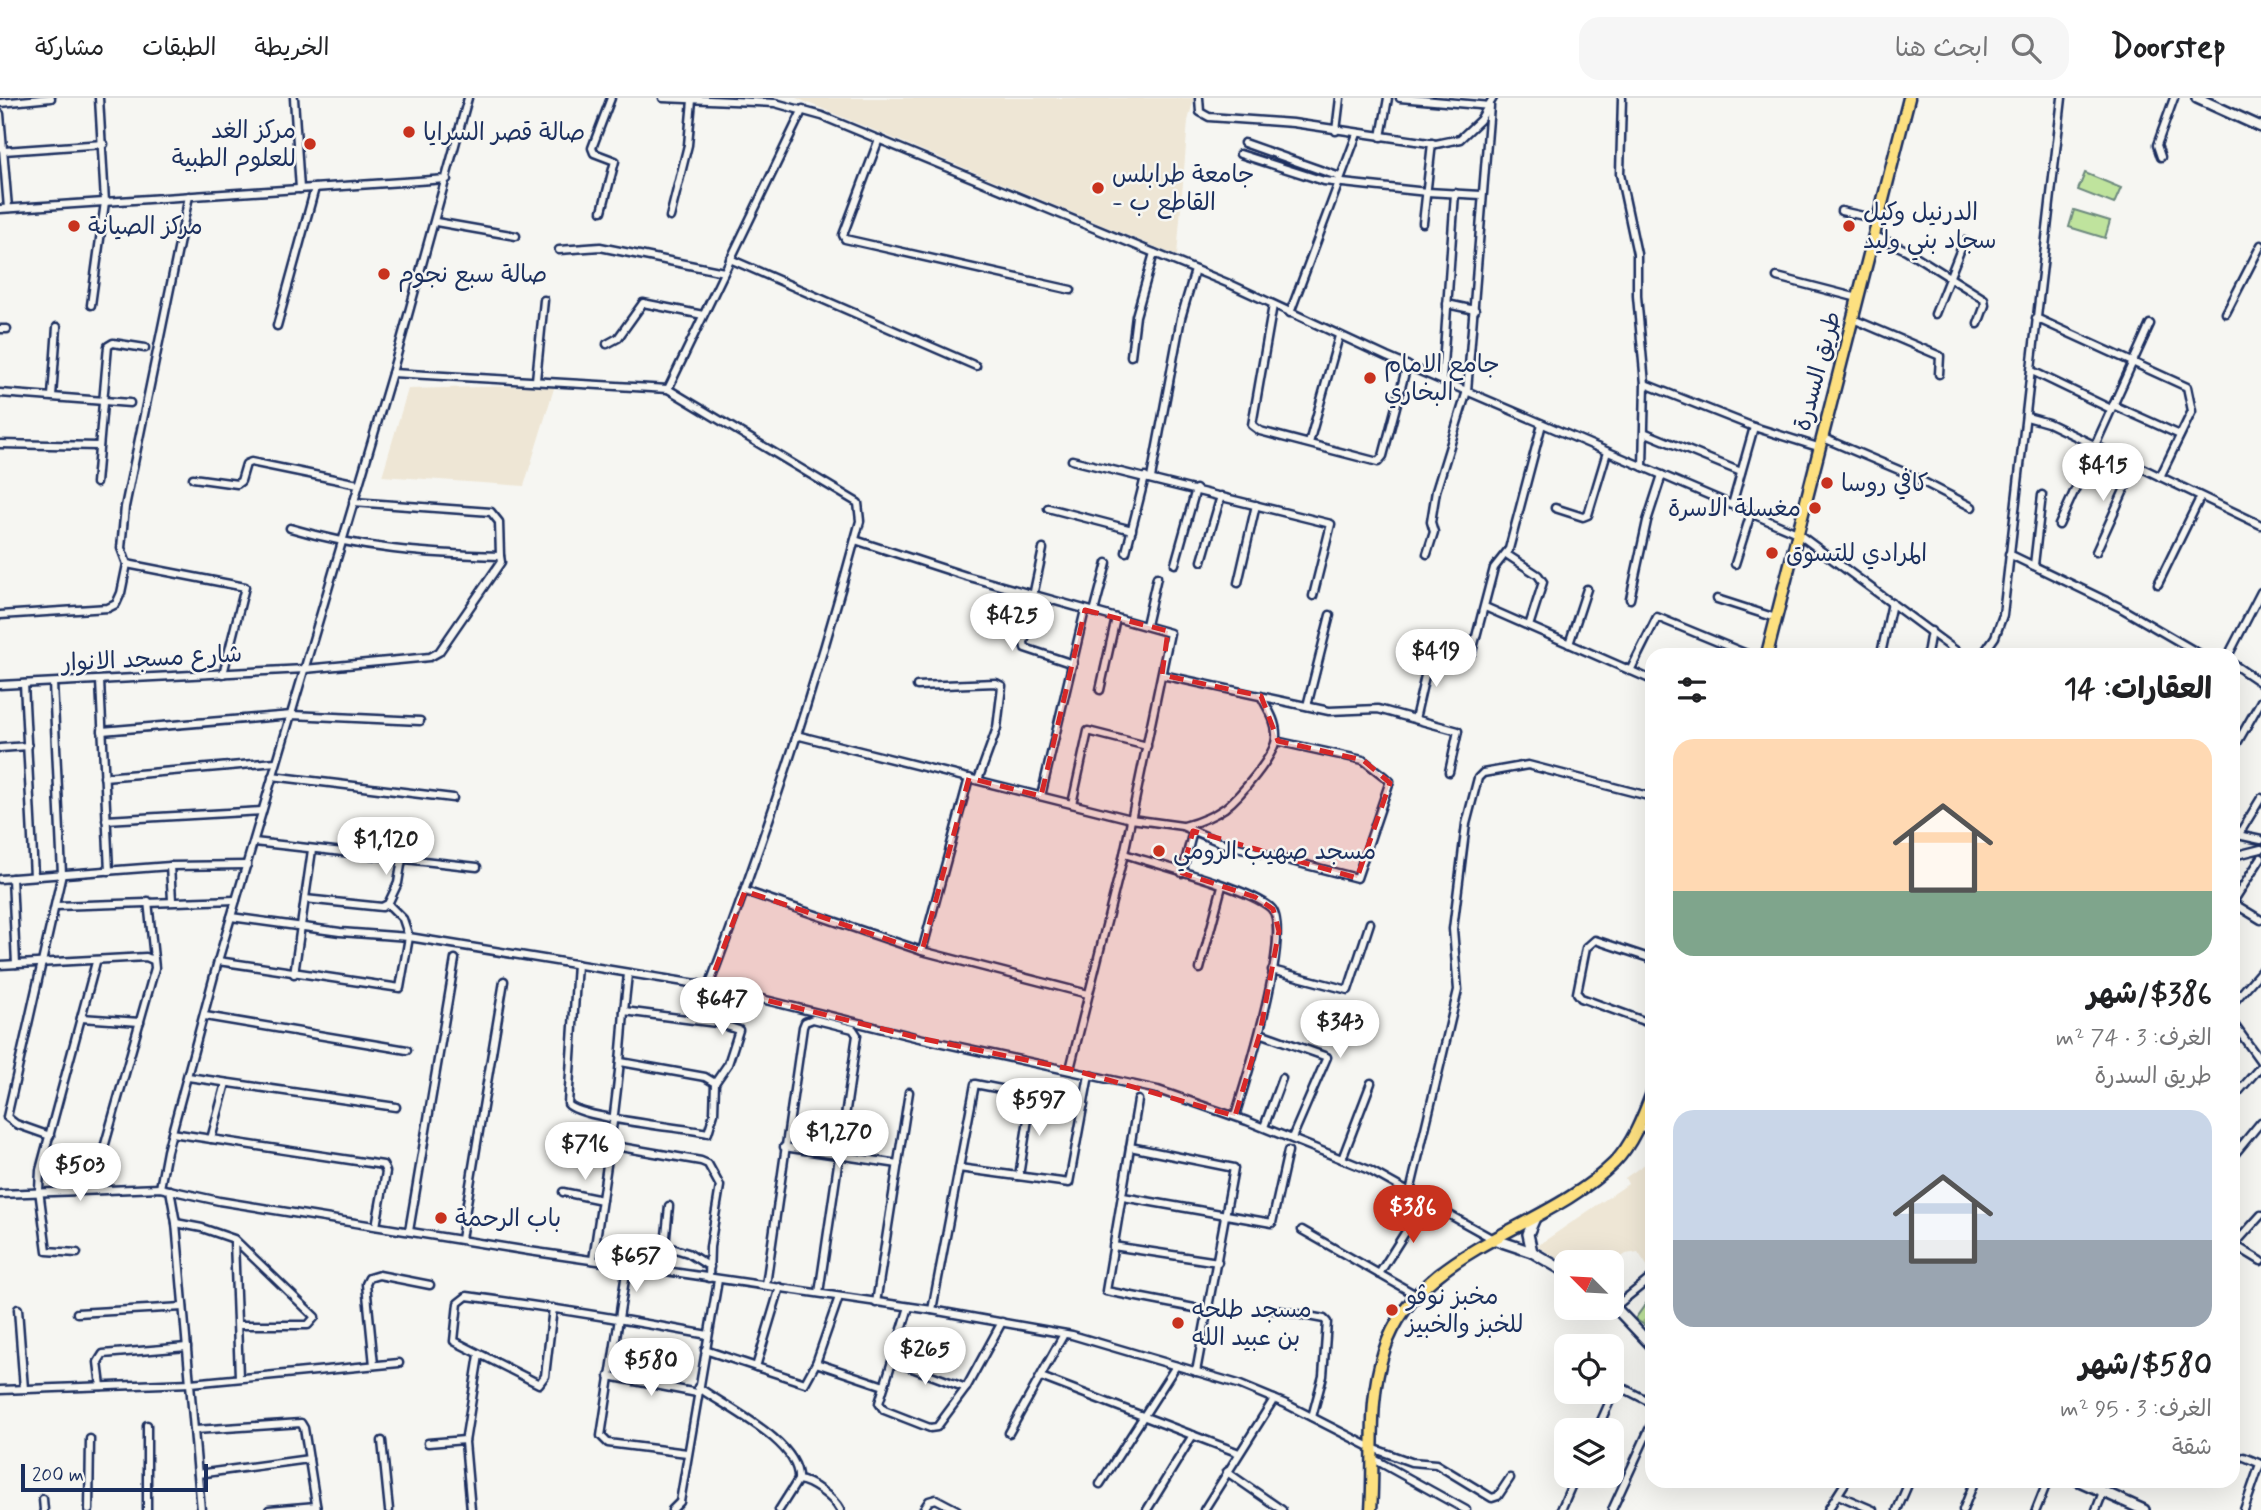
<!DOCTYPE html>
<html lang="ar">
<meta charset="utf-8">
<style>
body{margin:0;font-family:Mynerve,"Playpen Sans Arabic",sans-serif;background:#f6f6f6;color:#202124;direction:rtl;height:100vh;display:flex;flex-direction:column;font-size:26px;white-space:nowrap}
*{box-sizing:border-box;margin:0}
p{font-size:23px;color:#757577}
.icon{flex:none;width:38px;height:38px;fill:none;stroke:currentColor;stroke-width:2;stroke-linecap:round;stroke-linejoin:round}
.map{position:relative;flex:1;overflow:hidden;direction:ltr}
.details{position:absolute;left:1645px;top:550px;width:595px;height:840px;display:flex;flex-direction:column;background:#fff;border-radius:21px;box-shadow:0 7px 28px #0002;direction:rtl}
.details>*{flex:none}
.needle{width:46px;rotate:294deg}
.fabs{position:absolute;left:1554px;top:1152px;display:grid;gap:14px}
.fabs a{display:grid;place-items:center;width:70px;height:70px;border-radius:14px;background:#fff;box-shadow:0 7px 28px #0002;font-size:35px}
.scale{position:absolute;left:21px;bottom:18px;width:187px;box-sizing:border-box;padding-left:7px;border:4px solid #1b2f5e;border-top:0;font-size:19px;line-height:24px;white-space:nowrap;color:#1b2f5e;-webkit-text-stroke:5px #f6f6f2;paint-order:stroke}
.price{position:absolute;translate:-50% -60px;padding:0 16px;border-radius:24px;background:#fff;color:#222;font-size:23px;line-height:46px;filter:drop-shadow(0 2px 4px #0008)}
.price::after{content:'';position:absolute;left:50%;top:42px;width:21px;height:16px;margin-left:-10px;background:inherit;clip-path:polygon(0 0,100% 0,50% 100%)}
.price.active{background:#c8321e;color:#fff}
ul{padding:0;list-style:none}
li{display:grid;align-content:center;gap:14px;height:371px;padding:0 28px}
li span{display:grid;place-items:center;height:217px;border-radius:21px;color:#555}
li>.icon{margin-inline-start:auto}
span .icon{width:126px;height:126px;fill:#fffc;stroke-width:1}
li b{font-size:30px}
h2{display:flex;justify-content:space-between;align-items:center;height:84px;padding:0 28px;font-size:30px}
header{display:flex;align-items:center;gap:42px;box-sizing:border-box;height:98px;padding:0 35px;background:#fff;border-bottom:2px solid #e0e0e0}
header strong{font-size:33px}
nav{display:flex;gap:38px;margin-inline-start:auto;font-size:24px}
.search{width:490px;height:63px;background:#f6f6f6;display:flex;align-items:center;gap:18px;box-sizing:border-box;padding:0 24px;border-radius:21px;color:#757577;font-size:26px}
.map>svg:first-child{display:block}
</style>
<header>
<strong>Doorstep</strong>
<div class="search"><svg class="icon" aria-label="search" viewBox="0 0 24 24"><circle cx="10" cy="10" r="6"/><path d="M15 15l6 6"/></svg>ابحث هنا</div>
<nav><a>الخريطة</a><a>الطبقات</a><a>مشاركة</a></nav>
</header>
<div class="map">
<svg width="2261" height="1412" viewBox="0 0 2261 1412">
<defs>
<pattern id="cemetery-stones" width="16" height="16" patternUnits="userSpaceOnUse" patternTransform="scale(1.75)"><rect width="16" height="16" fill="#bfe39d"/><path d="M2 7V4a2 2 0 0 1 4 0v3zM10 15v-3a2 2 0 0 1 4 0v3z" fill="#a4c38a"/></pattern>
</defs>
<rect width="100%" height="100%" fill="#f6f6f2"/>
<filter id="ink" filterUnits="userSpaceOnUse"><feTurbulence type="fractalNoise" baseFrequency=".0143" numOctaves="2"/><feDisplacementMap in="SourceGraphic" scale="14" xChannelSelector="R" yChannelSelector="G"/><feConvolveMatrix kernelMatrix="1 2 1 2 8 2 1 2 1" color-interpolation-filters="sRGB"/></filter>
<g filter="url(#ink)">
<g fill="#eee6d5">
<polygon points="796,0 1194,0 1188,23 1177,158"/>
<polygon points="555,287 524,388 382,378 408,291"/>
<polygon points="1652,1061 1652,1175 1638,1154 1626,1156 1612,1166 1566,1164 1566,1166 1537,1148 1628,1086 1625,1080"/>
</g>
<polygon fill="url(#cemetery-stones)" stroke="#6d897e" stroke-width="2" points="1652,1197 1652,1232 1635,1221"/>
<g fill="#bfe39d" stroke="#6d897e" stroke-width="2">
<polygon points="2085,75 2121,90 2114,106 2078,92"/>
<polygon points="2074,112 2110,123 2105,140 2069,129"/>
</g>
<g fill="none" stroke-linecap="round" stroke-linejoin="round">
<defs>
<g id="street">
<polyline points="294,0 300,91"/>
<polyline points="663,0 775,5 822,18 1232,187 1387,259 1797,435 1960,556"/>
<polyline points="1199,0 1200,14 1209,19 1293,25 1436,46 1460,41 1480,22 1493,0"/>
<polyline points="1400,0 1490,8 1467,293 1436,393 1431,424 1434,434 1427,456"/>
<polyline points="1622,0 1620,76 1637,156 1637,198 1645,286 1643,369"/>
<polyline points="0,5 51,0"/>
<polyline points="0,16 8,110"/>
<polyline points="1336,33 1340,0"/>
<polyline points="1381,39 1388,0"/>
<polyline points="879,41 843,137 845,141 1071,192"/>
<polyline points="1244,45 1340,79"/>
<polyline points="4,53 104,46"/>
<polyline points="1240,56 1324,83 1427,94 1481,97"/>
<polyline points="2161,59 2157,47 2174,0"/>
<polyline points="0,111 447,81"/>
<polyline points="602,113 615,63 594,55 592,50 611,0"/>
<polyline points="1841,113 1877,121"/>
<polyline points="670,119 688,47 692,2"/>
<polyline points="436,124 516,138"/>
<polyline points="1423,125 1432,45"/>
<polyline points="1873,137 1906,152 1984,201 1985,207 1978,226"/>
<polyline points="559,152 600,149 724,174"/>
<polyline points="730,161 976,268"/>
<polyline points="1777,179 1858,200"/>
<polyline points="1447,206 1475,212"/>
<polyline points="91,207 105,104 99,0"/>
<polyline points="1273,207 1252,327 1260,333 1378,364 1383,358 1407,267"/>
<polyline points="1290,215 1357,36"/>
<polyline points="2226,215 2261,147"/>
<polyline points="1935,216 1964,143"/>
<polyline points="2036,220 2187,289 2192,313 2160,379"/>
<polyline points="1853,221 1940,258 1939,276"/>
<polyline points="277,228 315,90"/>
<polyline points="0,231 7,231"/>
<polyline points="607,246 618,240 643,205 703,217"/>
<polyline points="1131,258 1136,218 1154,155"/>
<polyline points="2032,273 2111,311"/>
<path d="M392,275l276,16 190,114 2,18c-42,157 -93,313 -151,465"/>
<polyline points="536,282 544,202"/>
<polyline points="1442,282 1455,95"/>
<polyline points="1645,286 1754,329 1818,349"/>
<polyline points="668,291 803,11"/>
<polyline points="0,295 130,305"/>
<polyline points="52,298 57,229"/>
<polyline points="2113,307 2180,337"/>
<polyline points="2027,319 2048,325 2261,427"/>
<polyline points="1646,335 1741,374"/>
<polyline points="1821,339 1906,375 1972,409"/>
<polyline points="1309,345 1339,238"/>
<polyline points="0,346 99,348"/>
<polyline points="1072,362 1331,426 1313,498"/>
<polyline points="193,380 237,386 241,383 246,366 251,364 358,386"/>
<polyline points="1151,380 1181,220 1195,172"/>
<polyline points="96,385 108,248 113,245 145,250"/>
<polyline points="353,404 491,414 499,424 500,458"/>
<polyline points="1732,407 1754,329"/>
<polyline points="1048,410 1132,432"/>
<polyline points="1555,410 1583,419 1588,417 1607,354"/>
<polyline points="2059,427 2150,226"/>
<polyline points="855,442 966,478 1170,535 1124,756 1070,971"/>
<polyline points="1126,454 1145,379"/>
<polyline points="2096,454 2135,368"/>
<polyline points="1506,456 1538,477 1543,484 1529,528"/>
<polyline points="2009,456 2119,509 2200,556"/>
<polyline points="1202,463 1221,398"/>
<polyline points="127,466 245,489 223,576"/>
<polyline points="1175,466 1196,391"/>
<polyline points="1735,466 1751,415"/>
<polyline points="2034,467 2042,397"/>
<polyline points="1238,485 1256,407"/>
<polyline points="2158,486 2200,400"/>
<polyline points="1033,498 1043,451"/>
<polyline points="1038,499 1024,544 1025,550 1073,566"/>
<polyline points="1630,501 1647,423 1662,377"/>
<polyline points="1717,501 1776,520"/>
<polyline points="1485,509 1652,582"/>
<polyline points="1094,514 1107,465"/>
<polyline points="0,517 108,510 116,506 121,495 127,466 121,450 125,409 189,98"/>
<polyline points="1146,527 1157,479"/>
<polyline points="1569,546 1587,491"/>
<polyline points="1472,554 1494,470 1509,451 1542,326"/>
<polyline points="1881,556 1892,505"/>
<polyline points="1927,556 1931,533"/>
<polyline points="1983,556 1995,539 2003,517 2062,0"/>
<polyline points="2229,556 2261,494"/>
<polyline points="2233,566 2261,585"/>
<polyline points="1630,573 1657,519 1747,556"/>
<polyline points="1162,577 1329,613 1378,611 1458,633 1449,674"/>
<polyline points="100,583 109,773"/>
<polyline points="24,586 34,778"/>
<path d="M0,587l305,-16 125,-12 9,-5 62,-90 -1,-6c-73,-2 -140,-7 -210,-28"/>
<polyline points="917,588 996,585 1002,588 997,630 978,682"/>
<polyline points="1100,592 1116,520"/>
<polyline points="1307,608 1330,517"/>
<polyline points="1415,621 1430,556"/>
<polyline points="102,633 292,617 420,623"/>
<polyline points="796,637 1131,721 1182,728 1222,745 1357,780 1390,683 1363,662 1276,643"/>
<polyline points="0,650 28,648"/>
<polyline points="2233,652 2261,603"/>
<polyline points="272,678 453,700"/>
<polyline points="104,679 276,664"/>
<polyline points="1041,698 1085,512"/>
<polyline points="1072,706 1088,633 1147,648"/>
<polyline points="106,722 262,713"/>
<path d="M1184,728c15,-4 28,-9 41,-18 14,-11 51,-53 51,-71 1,-15 -8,-28 -15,-41"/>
<polyline points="2233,736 2261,742"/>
<polyline points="2238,738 2261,700"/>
<polyline points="254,744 477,769"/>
<path d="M1124,756c32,10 127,35 147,54 23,21 -26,176 -36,208"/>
<polyline points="2233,758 2261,751"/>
<polyline points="170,768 172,802"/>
<polyline points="1182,775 1193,733"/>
<polyline points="12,780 16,866"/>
<polyline points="0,781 170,768 247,767"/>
<polyline points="745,793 922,853 1088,896"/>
<polyline points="305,801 382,809 388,806 398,785 402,761"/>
<polyline points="2233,804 2261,760"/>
<polyline points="2233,805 2261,822"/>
<polyline points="56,808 236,802"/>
<polyline points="231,819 340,834 409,839 709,888 919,940 1158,992 1247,1023 1369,1072 1493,1141"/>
<polyline points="922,853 969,680"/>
<polyline points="1652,861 1595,842 1586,850 1577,895 1581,900 1652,926"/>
<polyline points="218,863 400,890 409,839 403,821 388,806"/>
<path d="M577,866l-9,140c9,14 118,24 140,29l6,-20 1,-30 13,-19 11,-34 -22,-7 -93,-12c-5,84 -19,166 -31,249"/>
<polyline points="0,867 146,859 153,862"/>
<polyline points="1200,871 1222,788"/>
<polyline points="1272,872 1348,892 1370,825"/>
<polyline points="294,876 312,752"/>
<polyline points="2233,905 2261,873"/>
<polyline points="624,913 628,876"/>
<polyline points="205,918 407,952"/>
<polyline points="81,920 140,924"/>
<polyline points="2233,925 2261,964"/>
<polyline points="1260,935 1327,959 1292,1040"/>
<polyline points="621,964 705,979 715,985"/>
<polyline points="188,979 396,1009"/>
<polyline points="2233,1000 2261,968"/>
<polyline points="1138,1002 1106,1193 1210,1213"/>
<polyline points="1639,1028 1652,1033"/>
<polyline points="1264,1029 1282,980"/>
<polyline points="172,1035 383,1067 386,1074 376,1128"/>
<polyline points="50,1038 16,1026 7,1019 62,776 53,585"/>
<polyline points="211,1041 226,985"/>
<polyline points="609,1047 701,1063 708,1066 720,1088 710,1149 709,1180"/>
<polyline points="784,1049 898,1066"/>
<polyline points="1130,1049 1234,1070 1196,1274"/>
<polyline points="2233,1058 2261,1024"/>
<polyline points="1342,1061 1371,985"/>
<polyline points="959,1070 1069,1085 1089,977"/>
<polyline points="1019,1078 1032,996"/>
<polyline points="160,1090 167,1053 218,863 392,275 468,0"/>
<polyline points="92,1092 155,870 148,803"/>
<polyline points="170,1092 176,1125 201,1412"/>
<polyline points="563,1094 602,1102"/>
<polyline points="1410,1094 1458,892 1453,831 1466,726 1478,680 1483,675 1528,667 1652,699"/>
<polyline points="0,1096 160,1090 219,1103 529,1153 932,1212 1072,1237 1238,1286 1286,1306 1372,1350 1411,1364 1436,1366 1492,1400 1498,1398 1510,1380"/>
<polyline points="1123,1099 1272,1125 1288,1053"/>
<polyline points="669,1108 665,1148 688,1155 710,1169"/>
<polyline points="176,1125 202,1130 234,1141 315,1219 308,1227 238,1227"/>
<polyline points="1302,1132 1416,1197"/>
<polyline points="409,1133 455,861"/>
<polyline points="461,1141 504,883"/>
<polyline points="234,1142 239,1279"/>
<polyline points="2233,1146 2261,1163"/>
<polyline points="2234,1147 2261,1117"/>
<polyline points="1113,1148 1218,1164"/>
<polyline points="77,1155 47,1153 39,1092 40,1072 96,864"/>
<polyline points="627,1168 601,1338 608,1345 687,1355"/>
<polyline points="1379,1176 1425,1103"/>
<polyline points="766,1187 803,929 805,924 813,921 853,931 857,937 819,1195"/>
<polyline points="876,1205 909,994"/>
<polyline points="909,1209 879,1305 884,1312 930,1330 937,1329 966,1290 1002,1224"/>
<polyline points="1615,1209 1652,1179"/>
<path d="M553,1210l-8,68 -6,8 -85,-43 4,-38 9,-7c81,11 161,24 241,39"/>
<polyline points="18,1211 24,1291"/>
<polyline points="1270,1211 1324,1221 1327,1224 1323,1278 1312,1319"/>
<polyline points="932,1212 975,986 1084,1007"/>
<polyline points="77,1215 183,1209"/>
<polyline points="705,1252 805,1285 816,1265 839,1199"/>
<polyline points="893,1263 966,1290"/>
<polyline points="816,1265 884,1288"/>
<polyline points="374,1267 366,1186 369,1180 379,1177 430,1187"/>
<polyline points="756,1269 780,1189"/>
<polyline points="609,1278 697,1295"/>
<polyline points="1041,1279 1239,1355"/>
<polyline points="101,1288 98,1264 103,1256 187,1249"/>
<path d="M698,1289c27,20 103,55 100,93l-19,30"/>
<polyline points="0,1292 191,1285 399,1265"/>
<polyline points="147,1327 147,1412"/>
<polyline points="195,1332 301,1325 304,1330 317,1412"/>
<polyline points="1597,1332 1617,1287 1652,1305"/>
<polyline points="1009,1335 1064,1236"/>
<polyline points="382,1343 389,1412"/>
<polyline points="428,1345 465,1342"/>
<polyline points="2244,1359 2261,1366"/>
<polyline points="1372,1360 1466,1412"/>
<polyline points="1227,1374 1282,1412"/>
<polyline points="198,1376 309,1361"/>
<path d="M798,1382c13,1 36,18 42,30"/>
<polyline points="1100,1386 1176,1268"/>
<polyline points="1838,1397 1873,1412"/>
<polyline points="43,1401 44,1412"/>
<polyline points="89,1412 90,1341"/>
<polyline points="269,1412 316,1408"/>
<polyline points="471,1412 465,1344 479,1257"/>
<polyline points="672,1412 680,1404 718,1182"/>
<polyline points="923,1412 929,1403 936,1401 957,1412"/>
<polyline points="1147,1412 1193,1337"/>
<polyline points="1204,1412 1274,1301"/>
<polyline points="1561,1412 1576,1377"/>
<polyline points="1612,1412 1652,1325"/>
<polyline points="1828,1412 1847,1382"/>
<polyline points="1897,1412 1910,1382"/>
<polyline points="1963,1412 1975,1382"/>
<polyline points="2036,1412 2048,1382"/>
<polyline points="2096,1412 2103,1394"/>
<polyline points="2244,1412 2260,1366"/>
</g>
<g id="secondary">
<polyline points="2197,0 2261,29"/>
<polyline points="1493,1141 1532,1154 1566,1174"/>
<polyline points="1532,1154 1528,1136 1535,1120"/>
<polyline points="1612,1206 1652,1248"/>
<polyline points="2077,1382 2144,1412"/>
</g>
<g id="primary">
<polyline points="1767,556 1909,0"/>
<path d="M1371,1412c4,-53 -4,-108 13,-159 34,-105 159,-118 230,-188 18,-18 29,-46 38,-70"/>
</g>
</defs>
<use href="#street" stroke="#1b2f5e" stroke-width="11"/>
<use href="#secondary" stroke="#1b2f5e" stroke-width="14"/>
<use href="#primary" stroke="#1b2f5e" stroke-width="15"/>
<use href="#street" stroke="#f6f6f2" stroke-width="6"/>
<use href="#secondary" stroke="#f6f6f2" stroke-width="9"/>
<use href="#primary" stroke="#fde080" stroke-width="10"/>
</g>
</g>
<path fill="#d62828" fill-opacity="0.2" stroke="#d62828" stroke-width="5" stroke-dasharray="14 9" stroke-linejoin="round" d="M1085,512l83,21 -6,44 99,21 17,45 85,19 27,23 -33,95 -164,-47 -11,42 73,24 18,12 6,22 -19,102 -25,83 -165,-47 -151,-31 -210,-52 36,-95 177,60 47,-173 72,18z"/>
<g fill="#c8321e" stroke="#f6f6f2" stroke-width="2.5">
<circle cx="409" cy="34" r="7"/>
<circle cx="310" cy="46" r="7"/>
<circle cx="1098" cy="90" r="7"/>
<circle cx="74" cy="128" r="7"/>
<circle cx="1849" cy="128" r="7"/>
<circle cx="384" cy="176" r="7"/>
<circle cx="1370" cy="280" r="7"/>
<circle cx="1827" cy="385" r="7"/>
<circle cx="1815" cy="410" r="7"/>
<circle cx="1772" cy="455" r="7"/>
<circle cx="1159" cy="753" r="7"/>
<circle cx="441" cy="1120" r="7"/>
<circle cx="1392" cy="1212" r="7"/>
<circle cx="1178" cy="1225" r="7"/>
</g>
<g text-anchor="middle" stroke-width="5" stroke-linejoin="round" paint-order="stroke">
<g font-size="24" fill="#1b2f5e" stroke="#f6f6f2" text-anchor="start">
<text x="296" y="40" text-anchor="end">مركز الغد<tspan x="296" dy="28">للعلوم الطبية</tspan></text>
<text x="423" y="42">صالة قصر السرايا</text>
<text x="1112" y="84">جامعة طرابلس<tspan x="1112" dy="28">- القاطع ب</tspan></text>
<text x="1863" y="122">الدرنيل وكيل<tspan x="1863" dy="28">سجاد بني وليد</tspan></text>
<text x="88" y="136">مركز الصيانة</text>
<text x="398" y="184">صالة سبع نجوم</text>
<text x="1384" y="274">جامع الامام<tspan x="1384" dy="28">البخاري</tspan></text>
<text x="1841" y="393">كافي روسا</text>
<text x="1801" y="418" text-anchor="end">مغسلة الاسرة</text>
<text x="1786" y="463">المرادي للتسوق</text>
<text x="1173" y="761">مسجد صهيب الرومي</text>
<text x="455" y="1128">باب الرحمة</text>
<text x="1406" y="1206">مخبز نوڤو<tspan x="1406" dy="28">للخبز والخبيز</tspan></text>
<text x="1192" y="1219">مسجد طلحه<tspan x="1192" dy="28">بن عبيد الله</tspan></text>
</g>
<g font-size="24" fill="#1b2f5e" stroke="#f6f6f2">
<text transform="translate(1817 273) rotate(-75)" y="8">طريق السدرة</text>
<text transform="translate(152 560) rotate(-3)" y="8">شارع مسجد الانوار</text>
</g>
</g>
</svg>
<div class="fabs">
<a><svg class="needle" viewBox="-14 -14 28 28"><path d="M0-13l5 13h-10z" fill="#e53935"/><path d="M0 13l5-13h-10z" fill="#757577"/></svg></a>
<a><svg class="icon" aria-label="locate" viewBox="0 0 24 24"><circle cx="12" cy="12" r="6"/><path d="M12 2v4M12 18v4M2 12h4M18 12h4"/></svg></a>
<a><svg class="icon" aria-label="layers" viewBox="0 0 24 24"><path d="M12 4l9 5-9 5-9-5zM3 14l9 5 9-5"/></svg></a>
</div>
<div class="scale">200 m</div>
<b class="price" style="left:2103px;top:405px">$415</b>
<b class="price" style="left:1012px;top:555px">$425</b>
<b class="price" style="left:1436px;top:591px">$419</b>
<b class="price" style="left:386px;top:779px">$1,120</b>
<b class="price" style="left:722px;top:939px">$647</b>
<b class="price" style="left:1340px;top:962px">$343</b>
<b class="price" style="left:1039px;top:1040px">$597</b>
<b class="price" style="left:839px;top:1072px">$1,270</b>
<b class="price" style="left:585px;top:1084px">$716</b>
<b class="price" style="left:80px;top:1105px">$503</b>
<b class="price active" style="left:1413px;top:1147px">$386</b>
<b class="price" style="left:636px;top:1196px">$657</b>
<b class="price" style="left:925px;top:1289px">$265</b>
<b class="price" style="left:651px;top:1300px">$580</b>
<section class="details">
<h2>العقارات: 14<svg class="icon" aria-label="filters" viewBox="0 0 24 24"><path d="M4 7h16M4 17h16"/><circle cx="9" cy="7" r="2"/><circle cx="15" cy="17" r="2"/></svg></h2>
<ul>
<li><span style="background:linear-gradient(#ffd9b3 70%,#7fa58c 0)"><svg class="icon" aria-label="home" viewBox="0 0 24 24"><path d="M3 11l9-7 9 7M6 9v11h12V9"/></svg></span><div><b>$386/شهر</b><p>الغرف: 3 · 74 m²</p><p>طريق السدرة</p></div></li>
<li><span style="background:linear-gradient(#c9d6e8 60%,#9aa5b1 0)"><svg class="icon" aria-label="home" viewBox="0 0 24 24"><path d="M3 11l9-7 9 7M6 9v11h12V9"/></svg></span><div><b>$580/شهر</b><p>الغرف: 3 · 95 m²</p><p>شقة</p></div></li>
</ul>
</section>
</div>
